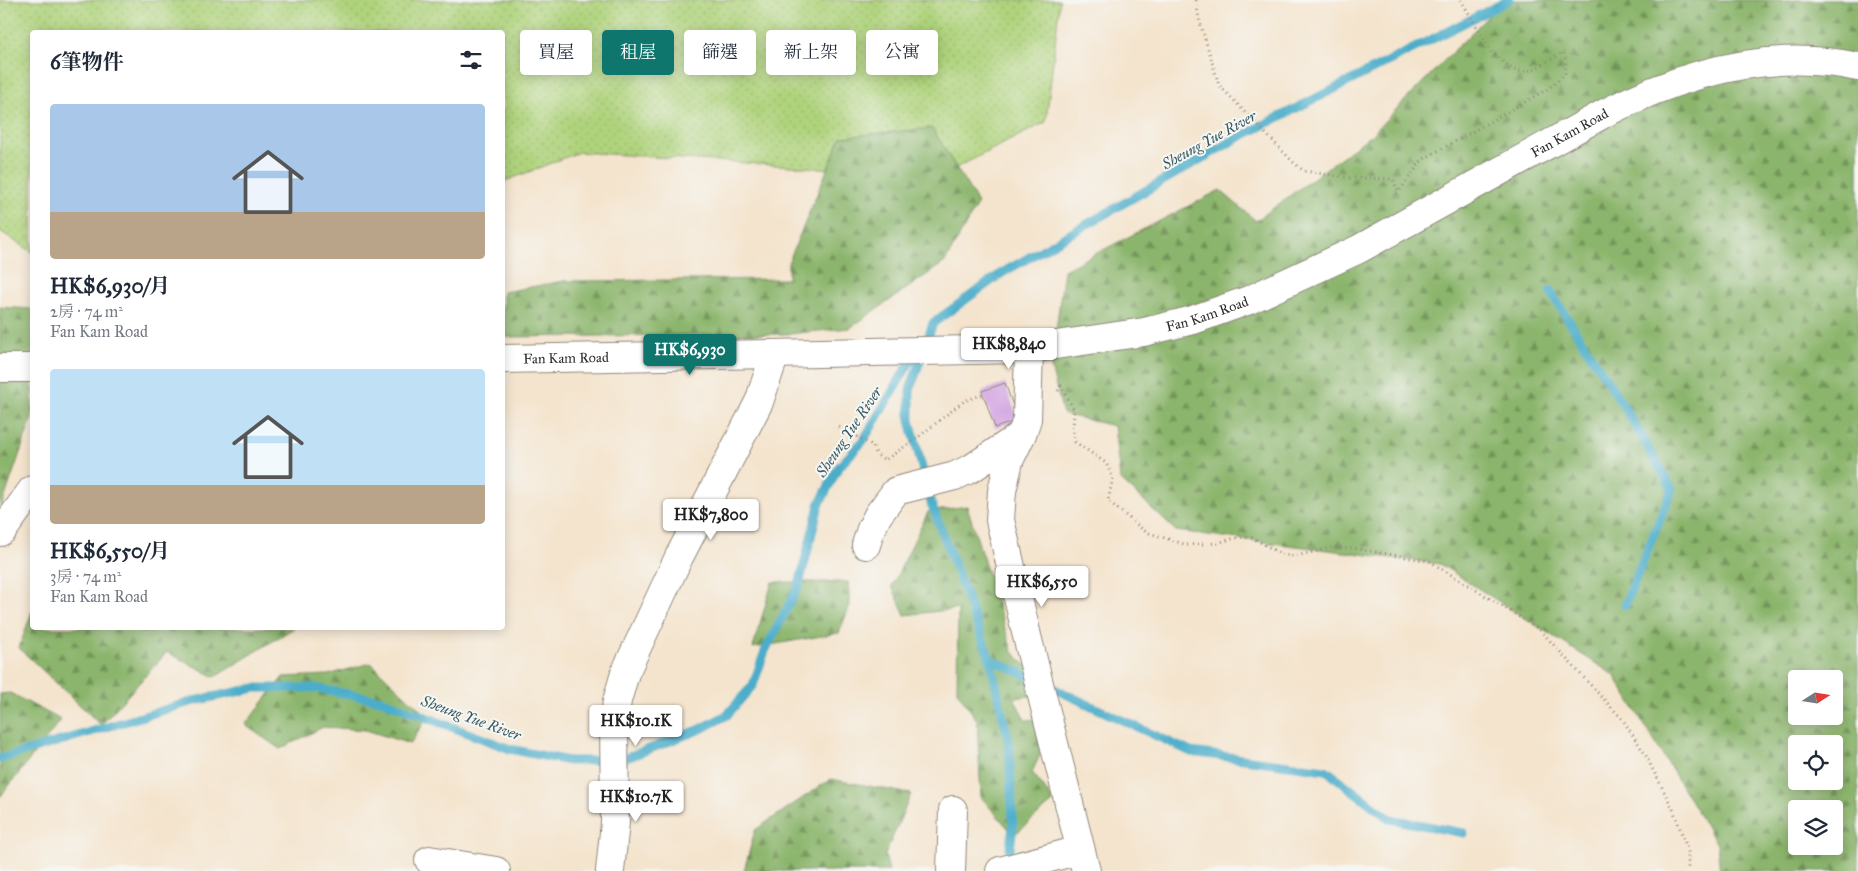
<!DOCTYPE html>
<html lang="zh-TW">
<meta charset="utf-8">
<style>
body{margin:0;font-family:"IM FELL Great Primer","Noto Serif TC",serif;background:#f6f6f7;color:#1f2937;height:100vh;display:flex;flex-direction:column;font-size:19px;white-space:nowrap}
*{box-sizing:border-box;margin:0}
p{font-size:16px;color:#747a83}
.icon{flex:none;width:28px;height:28px;fill:none;stroke:currentColor;stroke-width:2;stroke-linecap:round;stroke-linejoin:round}
.map{position:relative;flex:1;overflow:hidden}
.details{position:absolute;left:30px;top:30px;width:475px;height:600px;display:flex;flex-direction:column;background:#fff;border-radius:5px;box-shadow:0 2px 12px #0003}
.details>*{flex:none}
.top-card{position:absolute;left:520px;top:30px;width:475px;height:45px;display:flex;gap:10px}
.needle{width:32px;rotate:78deg}
.fabs{position:absolute;left:1788px;top:670px;display:grid;gap:10px}
.fabs a{display:grid;place-items:center;width:55px;height:55px;border-radius:5px;background:#fff;box-shadow:0 2px 12px #0003;font-size:25px}
.price{position:absolute;translate:-50% -42px;padding:0 11px;border-radius:5px;background:#fff;color:#222;font-size:16px;line-height:32px;filter:drop-shadow(0 1px 2px #0008)}
.price::after{content:'';position:absolute;left:50%;top:30px;width:15px;height:11px;margin-left:-8px;background:inherit;clip-path:polygon(0 0,100% 0,50% 100%)}
.price.selected{background:#0f766e;color:#fff}
ul{padding:0;list-style:none}
li{display:grid;align-content:center;gap:10px;height:265px;padding:0 20px}
li span{display:grid;place-items:center;height:155px;border-radius:5px;color:#555}
li>.icon{margin-inline-start:auto}
span .icon{width:90px;height:90px;fill:#fffc;stroke-width:1}
li b{font-size:21px}
h2{display:flex;justify-content:space-between;align-items:center;height:60px;padding:0 20px;font-size:21px}
.pill{padding:0 18px;border-radius:5px;background:#fff;box-shadow:0 2px 12px #0003;font-size:18px;line-height:45px}
.pill.selected{background:#0f766e;color:#fff}
.map>svg:first-child{display:block}
</style>
<div class="map">
<svg width="1858" height="871" viewBox="0 0 1858 871">
<defs>
<pattern id="grass-dots" width="8" height="8" patternUnits="userSpaceOnUse" patternTransform="scale(1.25)"><rect width="8" height="8" fill="#afd37c"/><path d="M2 2h.1M6 6h.1" fill="none" stroke="#97b56b" stroke-width="1.8" stroke-linecap="round"/></pattern>
<pattern id="forest-firs" width="22" height="20" patternUnits="userSpaceOnUse" patternTransform="scale(1.25)"><rect width="22" height="20" fill="#8bb56c"/><path d="M5 1l3.5 6h-7zM16 11l3.5 6h-7z" fill="#729359"/></pattern>
</defs>
<rect width="100%" height="100%" fill="#f6f6f2"/>
<filter id="ink" filterUnits="userSpaceOnUse"><feTurbulence type="fractalNoise" baseFrequency=".02" numOctaves="2"/><feDisplacementMap in="SourceGraphic" scale="10" xChannelSelector="R" yChannelSelector="G"/><feConvolveMatrix kernelMatrix="1 2 1 2 8 2 1 2 1" color-interpolation-filters="sRGB"/></filter>
<filter id="wash" filterUnits="userSpaceOnUse"><feTurbulence type="fractalNoise" baseFrequency=".0096" numOctaves="4" result="noise"/><feDisplacementMap in="SourceGraphic" scale="20" xChannelSelector="R" yChannelSelector="G"/><feGaussianBlur stdDeviation="1.12" result="paint"/><feColorMatrix in="noise" values="0 0 0 0 0 0 0 0 0 0 0 0 0 0 0 0 0 1.4 0 .05"/><feComposite in="paint" operator="in"/></filter>
<g filter="url(#wash)">
<rect width="100%" height="100%" fill="#f4e4cd"/>
<polygon fill="url(#grass-dots)" stroke="#6d7f54" points="0,0 1060,0 1046,122 940,176 579,152 503,182 502,32 32,32 32,252 0,231"/>
<g fill="url(#forest-firs)" stroke="#5b704c" fill-rule="evenodd">
<path d="M1509,0h349v871h-138l-3,-27 -103,-169 -174,-111 -264,-33 -56,-52 -6,-53 -51,-12 -12,-47 13,-97 156,-80 36,31 115,-86 127,-129zM1796,679h38v37h-38zM1796,744h38v37h-38zM1796,809h38v37h-38z"/>
<polygon points="932,128 978,203 945,262 850,328 786,334 503,337 503,292 564,281 788,279 788,263 841,137"/>
<polygon points="0,307 32,309 32,418 0,511"/>
<polygon points="967,506 1012,651 1053,693 1014,698 1025,720 1057,719 1032,772 1054,801 1014,835 981,797 977,720 957,691 958,609 905,615 892,586 928,512"/>
<polygon points="772,582 848,582 850,605 839,633 753,648"/>
<polygon points="32,611 32,628 294,628 215,677 167,652 101,725 19,648"/>
<polygon points="371,663 428,717 410,744 366,730 323,727 280,749 245,725 283,677 328,675"/>
<polygon points="10,693 61,720 0,797 0,694"/>
<polygon points="831,779 911,794 885,855 889,871 744,871 755,830"/>
</g>
<g fill="none" stroke-linecap="round" stroke-linejoin="round">
<g stroke="#4badca" stroke-width="9">
<polyline points="1550,291 1626,410 1672,489 1625,605"/>
<polyline points="990,659 1032,678"/>
<polyline points="1044,684 1191,752 1326,770 1390,819 1464,833"/>
<polyline points="0,759 194,701 255,688 315,688 381,700 510,749 569,761 621,760 701,729 727,715 753,685 765,651 799,585 819,505 838,468 863,441 914,355"/>
<polyline points="1008,864 1013,826 1009,743 990,659 931,503 910,420 910,390 933,323 1002,273 1234,140 1509,0"/>
</g>
</g>
<g id="blocks">
<polygon fill="#d1a2e1" points="1005,383 1018,420 995,428 982,391"/>
</g>
</g>
<g filter="url(#ink)">
<use href="#blocks" fill-opacity="0" stroke="#90887c" stroke-width="1"/>
<g fill="none" stroke-linecap="round" stroke-linejoin="round">
<defs>
<g id="minor">
<polyline points="1029,349 1027,419 1022,434 1009,461 1002,491 1000,520 1026,632 1086,871"/>
<polyline points="0,532 3,530 32,490"/>
<polyline points="866,545 871,529 878,515 896,491 955,476 972,468 1021,435"/>
<polyline points="429,860 496,871"/>
<polyline points="610,871 615,822 614,723 617,701 625,673 679,557 759,402 775,354"/>
<polyline points="951,871 953,810"/>
<polyline points="1000,871 1080,850"/>
</g>
<g id="major">
<path id="s1" d="M502,359l527,-10 115,-17 49,-12 56,-20 110,-51 246,-136c78,-40 165,-65 253,-46"/>
<polyline points="0,368 32,368"/>
</g>
</defs>
<use href="#minor" stroke="#90887c" stroke-width="30"/>
<use href="#major" stroke="#90887c" stroke-width="30"/>
<g stroke="#90887c" stroke-width="3" stroke-dasharray="1 4" stroke-linecap="butt">
<polyline points="1196,0 1199,19 1219,85 1294,163 1304,171 1351,178 1393,179 1398,192"/>
<polyline points="1397,194 1422,160 1548,89 1565,74 1566,60 1563,52 1535,69 1523,72 1512,69 1492,53 1461,0"/>
<polyline points="1058,391 1061,386 1074,410 1073,432 1075,442 1106,463 1113,478 1108,501 1146,532 1187,545 1217,543 1235,538 1251,537 1283,555 1296,556 1334,547 1352,548 1429,561 1539,629 1623,720 1645,754 1673,809 1688,851 1688,871"/>
<polyline points="839,427 872,445 877,455 885,460 916,439 964,401 984,394"/>
</g>
<use href="#minor" stroke="#fff" stroke-width="28"/>
<use href="#major" stroke="#fff" stroke-width="28"/>
</g>
</g>
<g text-anchor="middle" stroke-width="4" stroke-linejoin="round" paint-order="stroke">
<g font-size="14" fill="#2b2b2b" stroke="#f6f6f2">
<text dy="5" stroke="none"><textPath href="#s1" startOffset="1115">Fan Kam Road</textPath></text>
<text dy="5" stroke="none"><textPath href="#s1" startOffset="709">Fan Kam Road</textPath></text>
<text dy="5" stroke="none"><textPath href="#s1" startOffset="64">Fan Kam Road</textPath></text>
</g>
<g font-size="15" font-style="italic" fill="#365863" stroke="#f6f6f2">
<text transform="translate(1209 140) rotate(-29)" y="5">Sheung Yue River</text>
<text transform="translate(849 432) rotate(-56)" y="5">Sheung Yue River</text>
<text transform="translate(471 718) rotate(20)" y="5">Sheung Yue River</text>
</g>
</g>
</svg>
<div class="fabs">
<a><svg class="needle" viewBox="-14 -14 28 28"><path d="M0-13l5 13h-10z" fill="#e53935"/><path d="M0 13l5-13h-10z" fill="#747a83"/></svg></a>
<a><svg class="icon" aria-label="locate" viewBox="0 0 24 24"><circle cx="12" cy="12" r="6"/><path d="M12 2v4M12 18v4M2 12h4M18 12h4"/></svg></a>
<a><svg class="icon" aria-label="layers" viewBox="0 0 24 24"><path d="M12 4l9 5-9 5-9-5zM3 14l9 5 9-5"/></svg></a>
</div>
<b class="price" style="left:1009px;top:370px">HK$8,840</b>
<b class="price selected" style="left:690px;top:376px">HK$6,930</b>
<b class="price" style="left:711px;top:541px">HK$7,800</b>
<b class="price" style="left:1042px;top:608px">HK$6,550</b>
<b class="price" style="left:636px;top:747px">HK$10.1K</b>
<b class="price" style="left:636px;top:823px">HK$10.7K</b>
<div class="top-card">
<a class="pill">買屋</a>
<a class="pill selected">租屋</a>
<a class="pill">篩選</a>
<a class="pill">新上架</a>
<a class="pill">公寓</a>
</div>
<section class="details">
<h2>6筆物件<svg class="icon" aria-label="filters" viewBox="0 0 24 24"><path d="M4 7h16M4 17h16"/><circle cx="9" cy="7" r="2"/><circle cx="15" cy="17" r="2"/></svg></h2>
<ul>
<li><span style="background:linear-gradient(#a9c7e8 70%,#b9a48a 0)"><svg class="icon" aria-label="home" viewBox="0 0 24 24"><path d="M3 11l9-7 9 7M6 9v11h12V9"/></svg></span><div><b>HK$6,930/月</b><p>2房 · 74 m²</p><p>Fan Kam Road</p></div></li>
<li><span style="background:linear-gradient(#bfe0f5 75%,#b9a48a 0)"><svg class="icon" aria-label="home" viewBox="0 0 24 24"><path d="M3 11l9-7 9 7M6 9v11h12V9"/></svg></span><div><b>HK$6,550/月</b><p>3房 · 74 m²</p><p>Fan Kam Road</p></div></li>
</ul>
</section>
</div>
